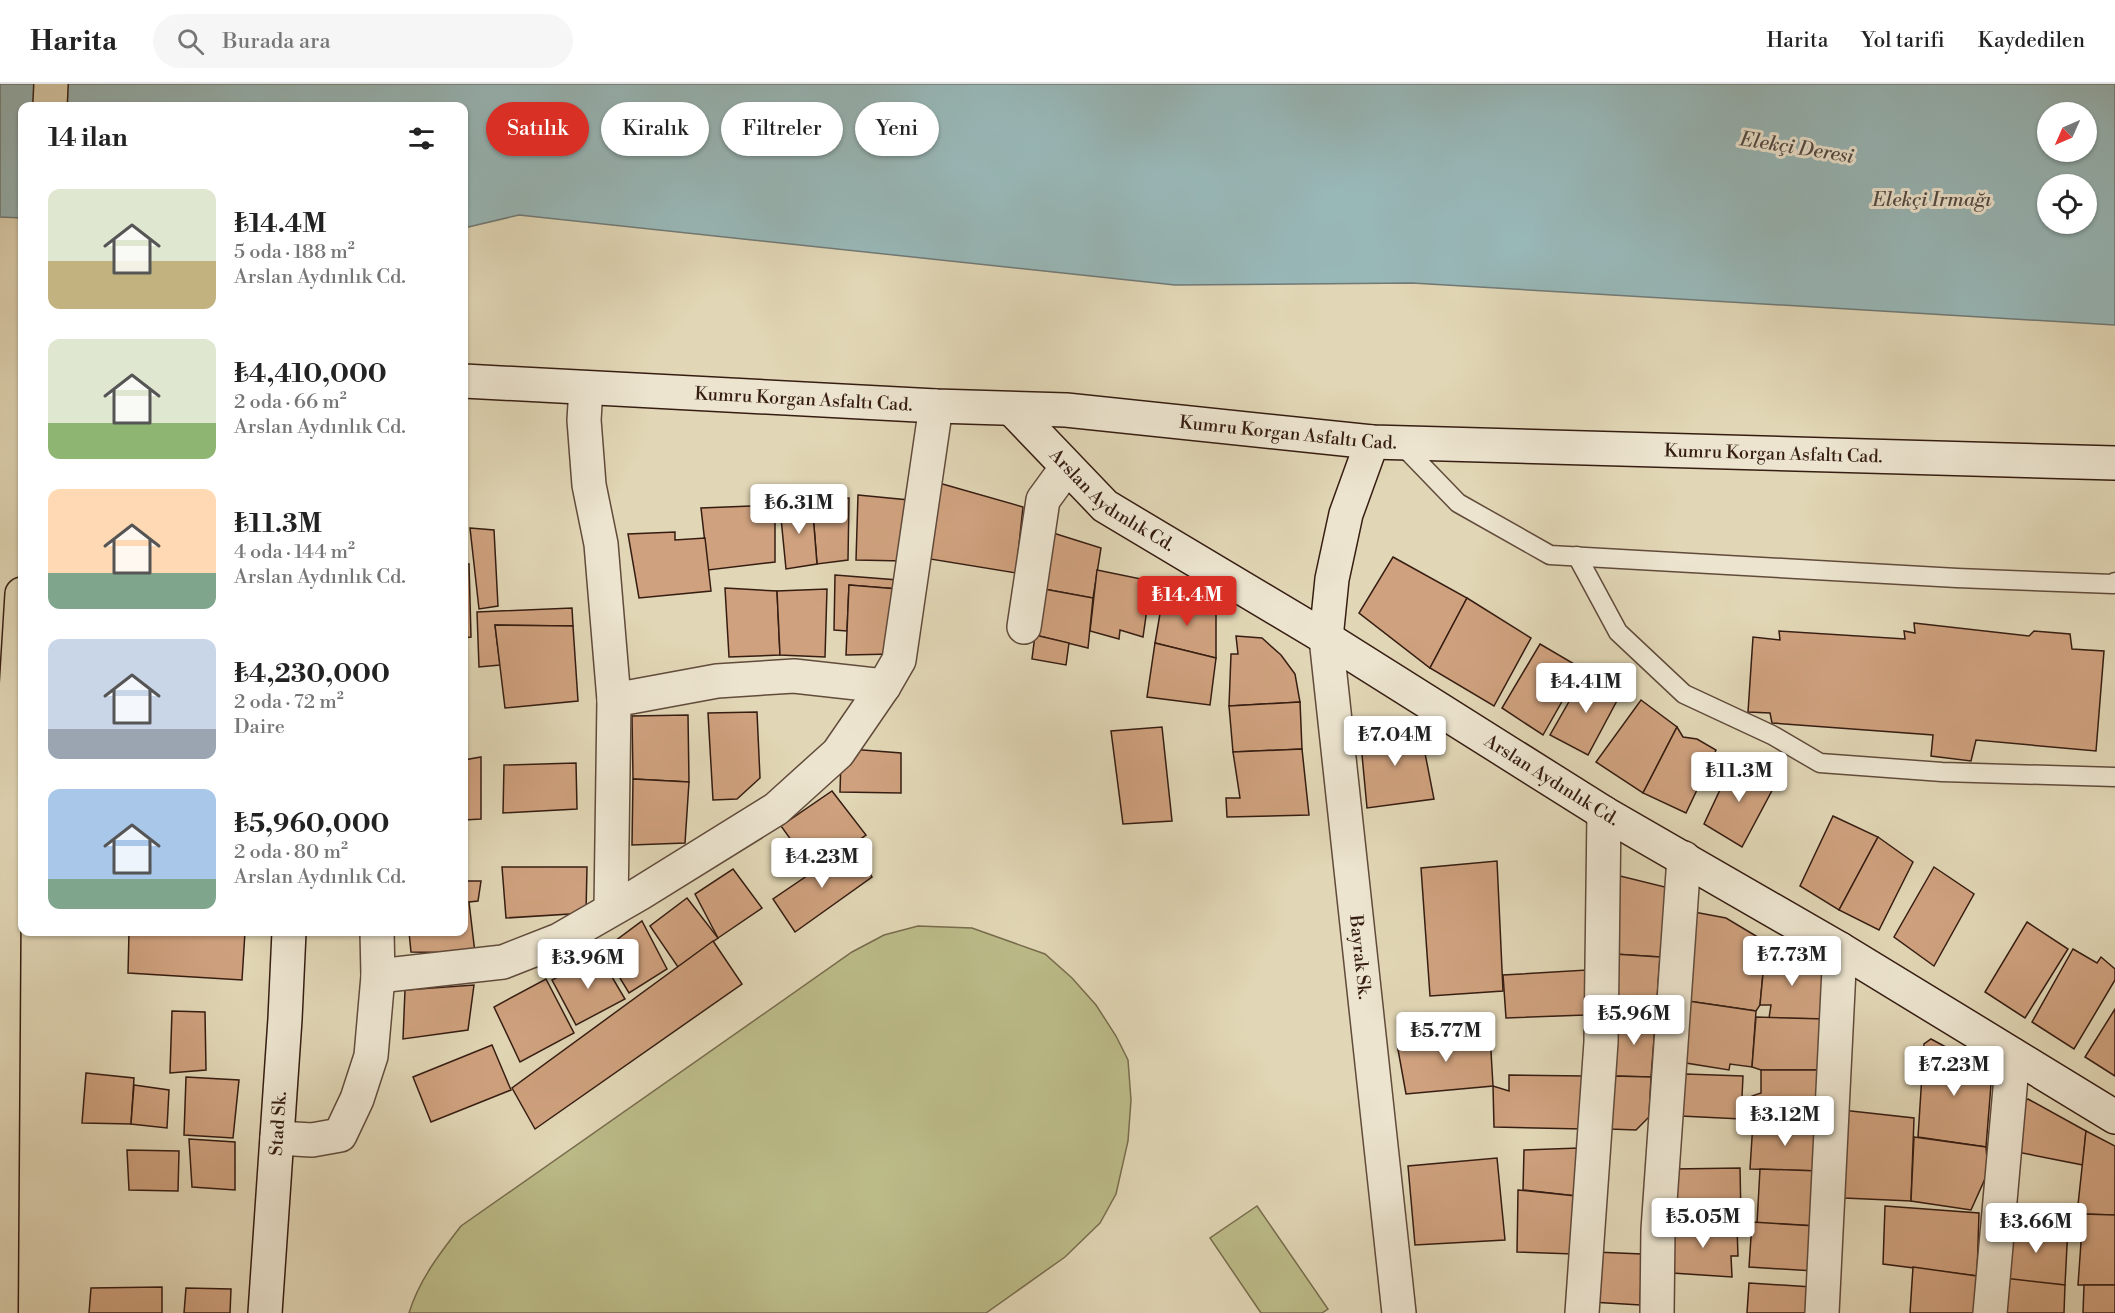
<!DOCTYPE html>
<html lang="tr">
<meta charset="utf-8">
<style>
body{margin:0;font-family:"Libre Bodoni",serif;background:#f6f6f6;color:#222;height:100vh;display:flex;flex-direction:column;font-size:22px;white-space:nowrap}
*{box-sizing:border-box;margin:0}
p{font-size:20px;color:#767676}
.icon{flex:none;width:33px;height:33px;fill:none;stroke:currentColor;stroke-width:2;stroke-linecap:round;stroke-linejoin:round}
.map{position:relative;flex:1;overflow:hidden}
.drawer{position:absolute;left:18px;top:18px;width:450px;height:834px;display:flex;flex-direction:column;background:#fff;border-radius:12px;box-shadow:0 2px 4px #0004}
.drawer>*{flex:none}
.top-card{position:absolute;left:486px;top:18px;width:570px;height:54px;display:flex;gap:12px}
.needle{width:39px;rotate:225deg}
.tools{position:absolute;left:2037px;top:18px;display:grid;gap:12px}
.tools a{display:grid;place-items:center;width:60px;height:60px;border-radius:50%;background:#fff;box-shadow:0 2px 4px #0004;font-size:30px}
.price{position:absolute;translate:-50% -51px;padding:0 14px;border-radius:6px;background:#fff;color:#222;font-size:20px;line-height:39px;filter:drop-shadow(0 2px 3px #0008)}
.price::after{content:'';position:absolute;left:50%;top:36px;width:18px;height:14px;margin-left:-9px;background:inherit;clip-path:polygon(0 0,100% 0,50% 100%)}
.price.current{background:#d93025;color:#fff}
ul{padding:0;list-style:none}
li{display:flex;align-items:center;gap:18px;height:150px;padding:0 30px}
li span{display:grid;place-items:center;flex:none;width:168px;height:120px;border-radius:12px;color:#555}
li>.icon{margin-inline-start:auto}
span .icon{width:72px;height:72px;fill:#fffc;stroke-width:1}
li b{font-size:26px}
h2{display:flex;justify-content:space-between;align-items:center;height:72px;padding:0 30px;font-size:26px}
.pill{padding:0 21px;border-radius:27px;background:#fff;box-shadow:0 2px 4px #0004;font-size:21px;line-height:54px}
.pill.current{background:#d93025;color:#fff}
header{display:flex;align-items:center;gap:36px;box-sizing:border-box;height:84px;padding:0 30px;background:#fff;border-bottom:2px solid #e0e0e0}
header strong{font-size:28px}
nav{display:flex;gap:33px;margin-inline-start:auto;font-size:21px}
.search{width:420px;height:54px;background:#f6f6f6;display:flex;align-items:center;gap:15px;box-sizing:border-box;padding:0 21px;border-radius:33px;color:#767676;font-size:22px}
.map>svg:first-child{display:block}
</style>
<header>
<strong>Harita</strong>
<div class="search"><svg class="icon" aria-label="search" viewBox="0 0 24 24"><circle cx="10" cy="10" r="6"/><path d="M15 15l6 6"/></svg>Burada ara</div>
<nav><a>Harita</a><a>Yol tarifi</a><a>Kaydedilen</a></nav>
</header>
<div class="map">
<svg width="2115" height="1229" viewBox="0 0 2115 1229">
<rect width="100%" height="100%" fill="#e1d6b5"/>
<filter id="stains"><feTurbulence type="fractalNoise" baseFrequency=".00333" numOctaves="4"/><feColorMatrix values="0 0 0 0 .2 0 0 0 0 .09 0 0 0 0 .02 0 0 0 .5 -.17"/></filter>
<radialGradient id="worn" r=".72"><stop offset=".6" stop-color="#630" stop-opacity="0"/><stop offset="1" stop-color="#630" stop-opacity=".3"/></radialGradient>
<g fill="#bb8" stroke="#786c4d" stroke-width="1.5">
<path d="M918,842l54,2 73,26 27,24 24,27 20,31 12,24 3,40 -3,41 -12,53 -16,29 -35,34 -79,56h-577c10,-33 31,-60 52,-87l391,-274 32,-17z"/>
<polygon points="1257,1122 1328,1225 1322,1229 1261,1229 1210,1154"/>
</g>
<path fill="#98b7b7" stroke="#717975" stroke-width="1.5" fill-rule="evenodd" d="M0,0h2115v241l-703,-42 -237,2 -656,-70 -55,13v-122h-442v112l-22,-1zM2048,28h38v40h-38zM2048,100h38v40h-38z"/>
<g fill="#cfa17e" stroke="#361d12" stroke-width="1.5">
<polygon points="939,399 1023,423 1016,489 924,474"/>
<polygon points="858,411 909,416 904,477 856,476"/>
<polygon points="849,414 848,476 817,480 812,417"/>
<polygon points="812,417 817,480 786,485 780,424"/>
<polygon points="775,421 775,478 708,486 701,424"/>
<polygon points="470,444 494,446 498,522 479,525"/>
<polygon points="675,448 675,456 705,454 711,507 639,514 628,450"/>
<polygon points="1050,448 1101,464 1093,514 1044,505"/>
<polygon points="1393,473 1467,514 1430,584 1359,529"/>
<polygon points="469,480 471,553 464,554 464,481"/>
<polygon points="1097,486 1151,497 1143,553 1120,546 1119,555 1090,547"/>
<polygon points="835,491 898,496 898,505 849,501 847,547 834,546"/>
<polygon points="849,501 898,505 893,570 846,571"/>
<polygon points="725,504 777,507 780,571 729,573"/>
<polygon points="827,505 825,573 780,571 777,507"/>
<polygon points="1044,505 1093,514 1088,564 1035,551"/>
<polygon points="1163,512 1201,520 1201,525 1216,528 1216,574 1155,559"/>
<polygon points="1467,514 1531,554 1494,622 1430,584"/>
<polygon points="572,524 573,542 495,541 500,581 479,583 477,528"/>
<polygon points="1914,539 2029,552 2034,547 2070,550 2072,565 2104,567 2096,667 1976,656 1971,677 1931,672 1933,651 1772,639 1770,629 1748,628 1753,553 1780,556 1779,547 1905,555 1904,547 1915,549"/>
<polygon points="495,541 573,542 578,617 505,624"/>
<polygon points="1035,551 1069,559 1066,581 1032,575"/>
<polygon points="1236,552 1262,554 1281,571 1295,590 1300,618 1229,622 1231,570 1238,570"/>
<polygon points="1155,559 1216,574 1210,621 1147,613"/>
<polygon points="1540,560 1581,584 1543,651 1502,624"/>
<polygon points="1587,586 1620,611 1588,671 1550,651"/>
<polygon points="1641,616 1677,643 1643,709 1596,678"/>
<polygon points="1300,618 1302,665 1233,668 1229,622"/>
<polygon points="757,628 760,694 737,715 713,716 708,629"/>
<polygon points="688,631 689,698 633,695 632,632"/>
<polygon points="1391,637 1422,654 1434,715 1367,724 1361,660 1375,643"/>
<polygon points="1162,643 1172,737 1123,740 1111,647"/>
<polygon points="1677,643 1683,653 1697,655 1716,666 1686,729 1643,709"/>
<polygon points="850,665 901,669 901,709 840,708 841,675"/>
<polygon points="1302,665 1309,731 1227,733 1226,714 1240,714 1233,668"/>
<polygon points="481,673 481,735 464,736 464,676"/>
<polygon points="1734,676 1776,699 1742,763 1704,740"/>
<polygon points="576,679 577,725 503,729 504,681"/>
<polygon points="633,695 689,698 685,759 632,761"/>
<polygon points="832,707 866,751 814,788 781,742"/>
<polygon points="1833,732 1878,753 1839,826 1800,802"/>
<polygon points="1878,753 1913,778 1879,846 1839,826"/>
<polygon points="851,762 872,793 795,848 773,815"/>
<polygon points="1497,777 1503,907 1430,912 1421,784"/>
<polygon points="502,783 587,783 586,829 506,834"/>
<polygon points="1934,783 1974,810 1934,882 1894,853"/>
<polygon points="733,785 762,824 718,854 695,810"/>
<polygon points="1612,790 1669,804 1660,873 1614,870"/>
<polygon points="464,797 481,797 478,817 469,818 475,869 411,868 409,848 464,848"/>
<polygon points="687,814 718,854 678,883 650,842"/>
<polygon points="1694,828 1726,834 1766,858 1760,921 1756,927 1688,917"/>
<polygon points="642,837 667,885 629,909 603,866"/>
<polygon points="2027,838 2068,865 2025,934 1985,908"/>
<polygon points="129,848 245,848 242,896 128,889"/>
<polygon points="713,857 742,900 535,1045 512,1004"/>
<polygon points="1766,858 1823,889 1826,935 1769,934 1771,921 1760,921"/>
<polygon points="2073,865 2097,879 2101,873 2115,885 2115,896 2074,965 2032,938"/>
<polygon points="1614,870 1660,873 1656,930 1617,932"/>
<polygon points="599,871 625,915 576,941 552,896"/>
<polygon points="1587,886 1585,931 1506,934 1503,891"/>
<polygon points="546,895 574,949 520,978 494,923"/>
<polygon points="474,901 468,946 403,955 405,906"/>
<polygon points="1688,917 1756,927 1752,983 1730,980 1729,986 1686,979"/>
<polygon points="2115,925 2115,992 2085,973"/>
<polygon points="172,927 205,928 206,986 170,989"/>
<polygon points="1656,930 1651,993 1613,992 1617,932"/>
<polygon points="1756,933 1826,935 1825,986 1761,986 1752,983"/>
<polygon points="1490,950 1493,1002 1406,1010 1397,960 1413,954"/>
<polygon points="1931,955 1992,988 1986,1063 1918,1053 1924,960"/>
<polygon points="492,961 511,1006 431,1038 413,993"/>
<polygon points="1761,986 1825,986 1820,1040 1748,1037 1752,1012 1761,1009"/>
<polygon points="86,989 134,994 131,1040 82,1039"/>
<polygon points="1685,990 1743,992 1741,1035 1681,1032"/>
<polygon points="1509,991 1585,992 1583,1045 1494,1043 1493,1002 1509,1007"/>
<polygon points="1613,992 1651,993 1649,1033 1636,1046 1610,1045"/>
<polygon points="186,993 239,996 233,1054 184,1051"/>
<polygon points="134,1001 169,1006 167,1044 131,1040"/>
<polygon points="2028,1015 2086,1047 2083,1081 2017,1068 2016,1022"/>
<polygon points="1842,1026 1914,1034 1911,1117 1844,1114"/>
<polygon points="1753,1038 1820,1040 1819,1087 1750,1085"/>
<polygon points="2086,1047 2115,1062 2115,1131 2077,1130"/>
<polygon points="1914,1053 1986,1063 1988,1088 1971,1126 1911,1117"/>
<polygon points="189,1055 235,1058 235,1106 192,1103"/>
<polygon points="1579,1064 1576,1112 1523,1106 1524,1066"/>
<polygon points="127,1066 179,1067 178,1107 129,1106"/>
<polygon points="1497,1074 1505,1156 1415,1161 1408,1082"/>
<polygon points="1740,1084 1741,1134 1672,1132 1673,1085"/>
<polygon points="1760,1085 1819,1087 1816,1142 1757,1139"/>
<polygon points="1518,1106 1576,1112 1573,1170 1517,1168"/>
<polygon points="1885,1122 1979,1129 1977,1192 1883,1180"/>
<polygon points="2083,1130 2115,1131 2115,1201 2078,1201"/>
<polygon points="1752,1138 1816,1142 1814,1187 1749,1183"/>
<polygon points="1671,1139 1737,1143 1738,1172 1731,1172 1732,1193 1672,1189"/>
<polygon points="2008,1139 2068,1142 2065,1201 2004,1197"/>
<polygon points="1595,1168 1642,1170 1640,1221 1591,1218"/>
<polygon points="1913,1183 1977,1192 1976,1229 1910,1229"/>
<polygon points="2004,1194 2065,1201 2064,1229 2002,1229"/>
<polygon points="1749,1199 1812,1203 1810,1229 1747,1229"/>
<polygon points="2084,1201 2115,1201 2115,1229 2083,1229"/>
<polygon points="162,1203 162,1229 89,1229 91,1204"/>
<polygon points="186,1204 231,1205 230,1229 184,1229"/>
</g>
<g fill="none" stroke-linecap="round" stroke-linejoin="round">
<defs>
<g id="lane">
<polyline points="1400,359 1458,419 1550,471 1957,494 2113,500 2115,498"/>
<polyline points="1577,472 1618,548 1684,610 1772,651 1820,679 1942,688 2115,693"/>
</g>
<g id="street">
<polyline points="586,304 584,336 589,401 601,460 614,616 611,825"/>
<polyline points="1024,543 1043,416 1067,383"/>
<path id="s1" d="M1326,554l73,675"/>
<polyline points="614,616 717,597 794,592 884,602"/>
<polyline points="377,848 378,892"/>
<polyline points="277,1054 312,1056 340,1051 357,1015 371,972 378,892 503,878 559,856 639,810 776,725 838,669 884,602 899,576 936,322"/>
<polyline points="1582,1229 1601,958 1604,729"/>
<polyline points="1657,1229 1658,1146 1684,774"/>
<polyline points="1822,1229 1840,865"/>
<polyline points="1990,1229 2013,971"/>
</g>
<g id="secondary">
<path id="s2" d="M464,297l472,25 130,4 306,32 743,21"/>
<path id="s3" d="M1013,326l92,96 221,132 278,175 236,136 275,168"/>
<polyline points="1326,554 1332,495 1346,430 1372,358"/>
<path id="s4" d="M265,1229l20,-294 4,-87"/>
</g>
<g id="highway">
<polyline points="50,22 51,0"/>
<polyline points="1,1229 4,804 22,510"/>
</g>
</defs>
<use href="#lane" stroke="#614b3b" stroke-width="21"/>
<use href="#street" stroke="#614b3b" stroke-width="36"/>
<use href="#secondary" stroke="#361d12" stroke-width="36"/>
<use href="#highway" stroke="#361d12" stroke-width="36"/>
<use href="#lane" stroke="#ece4cf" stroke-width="18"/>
<use href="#street" stroke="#ece4cf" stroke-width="33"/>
<use href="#secondary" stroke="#ece4cf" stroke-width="33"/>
<use href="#highway" stroke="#e1d6b5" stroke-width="33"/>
</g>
<g text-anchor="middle" stroke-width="6" stroke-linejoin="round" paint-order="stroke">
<g font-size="18" fill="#361d12" stroke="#ece4cf">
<text dy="6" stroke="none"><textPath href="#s2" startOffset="340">Kumru Korgan Asfaltı Cad.</textPath></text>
<text dy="6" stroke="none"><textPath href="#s2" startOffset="826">Kumru Korgan Asfaltı Cad.</textPath></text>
<text dy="6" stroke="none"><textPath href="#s2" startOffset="1312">Kumru Korgan Asfaltı Cad.</textPath></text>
<text dy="6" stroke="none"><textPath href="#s3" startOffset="135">Arslan Aydınlık Cd.</textPath></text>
<text dy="6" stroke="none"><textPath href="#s3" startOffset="657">Arslan Aydınlık Cd.</textPath></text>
<text dy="6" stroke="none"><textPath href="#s1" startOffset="321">Bayrak Sk.</textPath></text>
<text dy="6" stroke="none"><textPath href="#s4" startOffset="190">Stad Sk.</textPath></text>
</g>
<g font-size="20" font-style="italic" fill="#534b44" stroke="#ece4cf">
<text transform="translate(1797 63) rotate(9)" y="7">Elekçi Deresi</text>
<text x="1932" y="122">Elekçi Irmağı</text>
</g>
</g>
<rect width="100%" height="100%" filter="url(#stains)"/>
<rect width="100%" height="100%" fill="url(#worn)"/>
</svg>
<div class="tools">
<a><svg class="needle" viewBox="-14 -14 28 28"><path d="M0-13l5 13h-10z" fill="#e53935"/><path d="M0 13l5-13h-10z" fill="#767676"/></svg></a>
<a><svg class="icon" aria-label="locate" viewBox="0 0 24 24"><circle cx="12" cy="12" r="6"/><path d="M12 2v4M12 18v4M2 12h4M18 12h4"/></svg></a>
</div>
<b class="price" style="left:799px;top:451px">₺6.31M</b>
<b class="price current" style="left:1187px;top:543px">₺14.4M</b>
<b class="price" style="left:1586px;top:630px">₺4.41M</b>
<b class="price" style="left:1395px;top:683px">₺7.04M</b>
<b class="price" style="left:1739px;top:719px">₺11.3M</b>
<b class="price" style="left:822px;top:805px">₺4.23M</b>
<b class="price" style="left:1792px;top:903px">₺7.73M</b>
<b class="price" style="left:588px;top:906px">₺3.96M</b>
<b class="price" style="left:1634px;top:962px">₺5.96M</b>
<b class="price" style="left:1446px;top:979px">₺5.77M</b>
<b class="price" style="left:1954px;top:1013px">₺7.23M</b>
<b class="price" style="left:1785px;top:1063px">₺3.12M</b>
<b class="price" style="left:1703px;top:1165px">₺5.05M</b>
<b class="price" style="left:2036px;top:1170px">₺3.66M</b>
<div class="top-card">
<a class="pill current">Satılık</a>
<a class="pill">Kiralık</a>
<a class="pill">Filtreler</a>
<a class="pill">Yeni</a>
</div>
<section class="drawer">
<h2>14 ilan<svg class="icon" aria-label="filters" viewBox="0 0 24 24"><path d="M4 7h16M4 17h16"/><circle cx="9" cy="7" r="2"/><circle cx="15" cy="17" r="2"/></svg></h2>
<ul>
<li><span style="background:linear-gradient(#dfe7d0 60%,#c2b280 0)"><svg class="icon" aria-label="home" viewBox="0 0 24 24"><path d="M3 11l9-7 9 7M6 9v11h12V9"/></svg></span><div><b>₺14.4M</b><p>5 oda · 188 m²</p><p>Arslan Aydınlık Cd.</p></div></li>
<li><span style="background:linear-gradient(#dfe7d0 70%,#8fb573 0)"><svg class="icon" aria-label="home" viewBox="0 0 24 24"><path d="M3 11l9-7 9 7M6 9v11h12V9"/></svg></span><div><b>₺4,410,000</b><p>2 oda · 66 m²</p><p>Arslan Aydınlık Cd.</p></div></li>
<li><span style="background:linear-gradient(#ffd9b3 70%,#7fa58c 0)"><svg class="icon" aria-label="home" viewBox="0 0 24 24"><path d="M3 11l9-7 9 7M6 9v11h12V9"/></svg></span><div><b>₺11.3M</b><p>4 oda · 144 m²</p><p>Arslan Aydınlık Cd.</p></div></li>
<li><span style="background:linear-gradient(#c9d6e8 75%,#9aa5b1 0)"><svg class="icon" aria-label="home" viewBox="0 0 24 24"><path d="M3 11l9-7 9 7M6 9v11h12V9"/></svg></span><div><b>₺4,230,000</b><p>2 oda · 72 m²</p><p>Daire</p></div></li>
<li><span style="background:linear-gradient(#a9c7e8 75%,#7fa58c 0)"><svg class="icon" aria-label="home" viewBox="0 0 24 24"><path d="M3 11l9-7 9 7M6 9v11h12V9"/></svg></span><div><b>₺5,960,000</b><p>2 oda · 80 m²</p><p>Arslan Aydınlık Cd.</p></div></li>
</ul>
</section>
</div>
